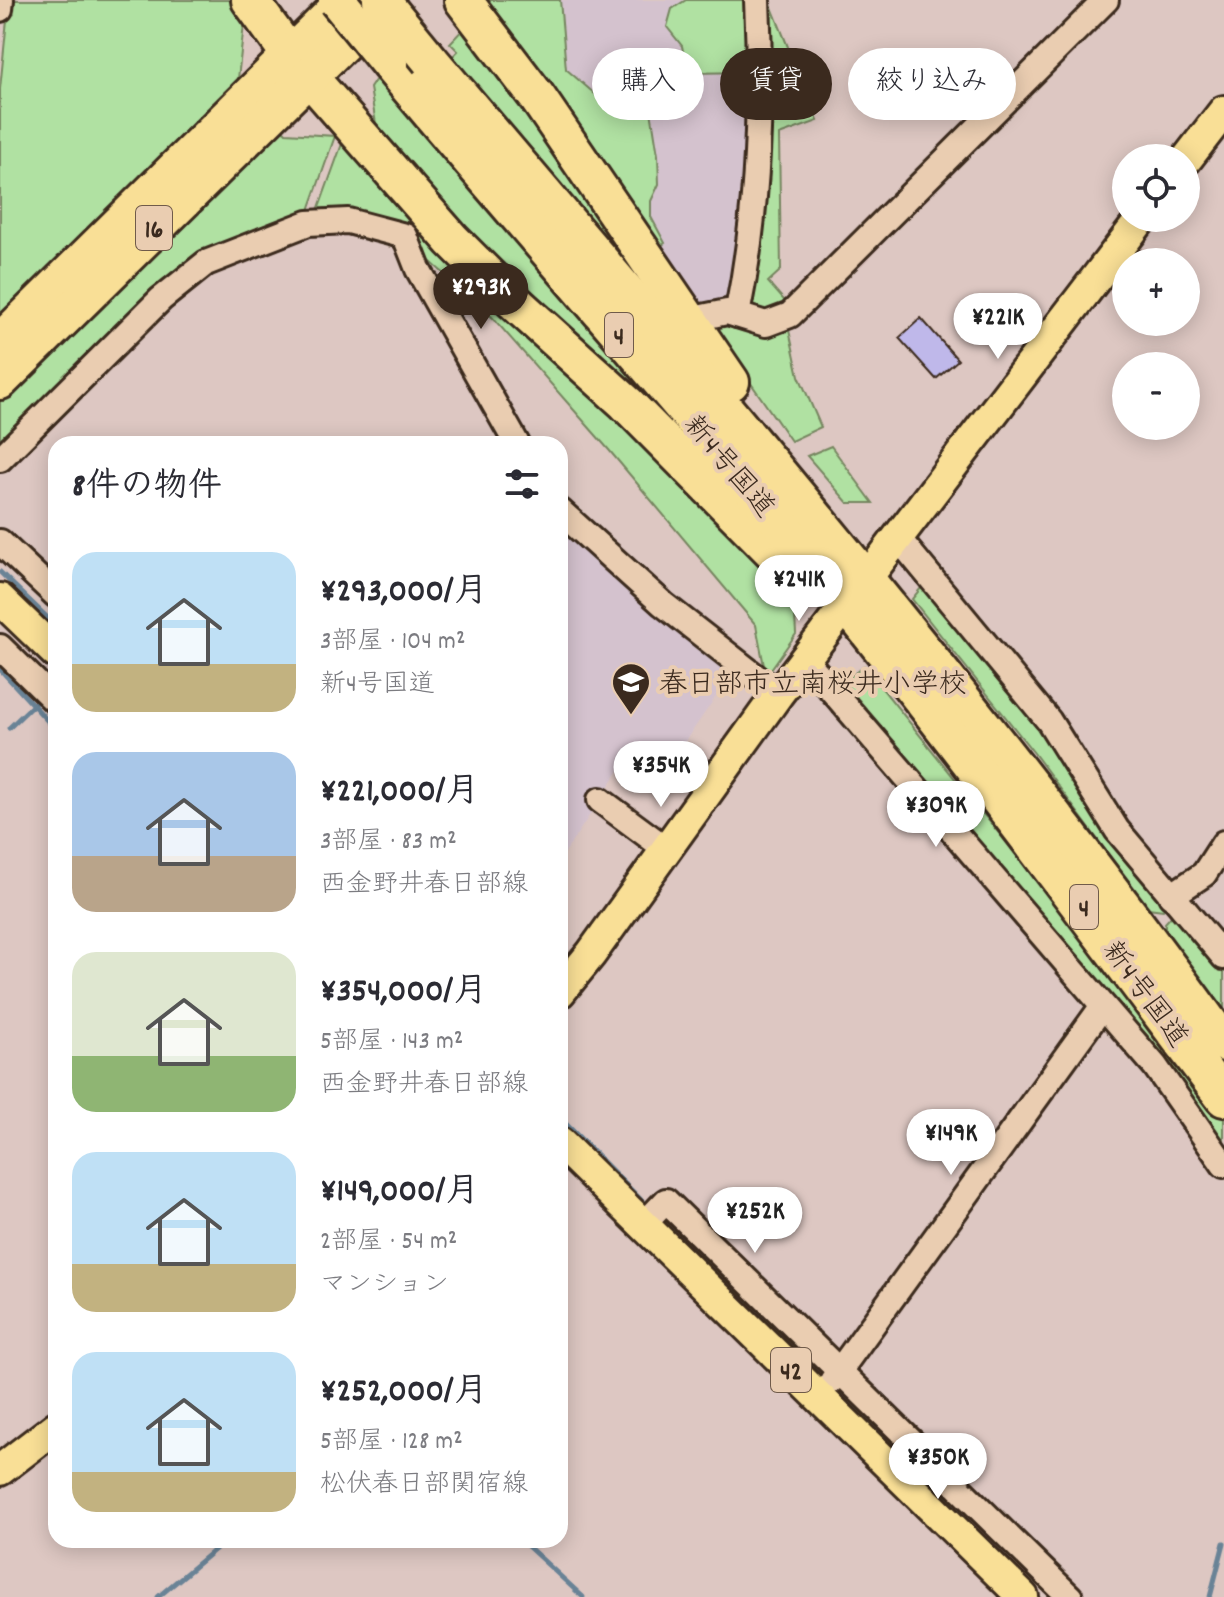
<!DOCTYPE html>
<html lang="ja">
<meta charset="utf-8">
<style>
body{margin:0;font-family:Dekko,"Klee One",sans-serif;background:#f2f2f3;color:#2b2b33;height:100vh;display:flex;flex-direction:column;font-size:30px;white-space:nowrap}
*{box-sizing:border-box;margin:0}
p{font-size:26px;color:#7c7c81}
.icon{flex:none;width:44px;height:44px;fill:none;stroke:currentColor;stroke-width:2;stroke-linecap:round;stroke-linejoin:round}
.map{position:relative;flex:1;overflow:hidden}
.drawer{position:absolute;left:48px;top:436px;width:520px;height:1112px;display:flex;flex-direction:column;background:#fff;border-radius:24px;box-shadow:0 4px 20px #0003}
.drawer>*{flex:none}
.guide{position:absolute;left:592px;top:48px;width:512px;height:72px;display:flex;gap:16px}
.tools{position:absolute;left:1112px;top:144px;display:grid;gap:16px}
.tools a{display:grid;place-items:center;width:88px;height:88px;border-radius:50%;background:#fff;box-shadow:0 4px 20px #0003;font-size:40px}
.price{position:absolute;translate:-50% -68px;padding:0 18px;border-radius:28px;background:#fff;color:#222;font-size:26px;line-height:52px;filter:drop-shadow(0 2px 4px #0008)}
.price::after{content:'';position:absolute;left:50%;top:48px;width:24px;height:18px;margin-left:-12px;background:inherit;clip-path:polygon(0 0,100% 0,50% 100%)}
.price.current{background:#3b2a1e;color:#fff}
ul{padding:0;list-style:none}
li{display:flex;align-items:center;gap:24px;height:200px;padding:0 24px}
li span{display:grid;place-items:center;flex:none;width:224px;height:160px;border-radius:24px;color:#555}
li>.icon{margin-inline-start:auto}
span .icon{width:96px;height:96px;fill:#fffc;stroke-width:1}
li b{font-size:34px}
h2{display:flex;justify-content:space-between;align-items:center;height:96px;padding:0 24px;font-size:34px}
.pill{padding:0 28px;border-radius:36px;background:#fff;box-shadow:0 4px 20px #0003;font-size:28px;line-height:72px}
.pill.current{background:#3b2a1e;color:#fff}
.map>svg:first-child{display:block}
</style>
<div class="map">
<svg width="1224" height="1597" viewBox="0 0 1224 1597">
<rect width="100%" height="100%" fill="#ddc7c2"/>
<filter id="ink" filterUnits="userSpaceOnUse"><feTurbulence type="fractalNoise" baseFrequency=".0125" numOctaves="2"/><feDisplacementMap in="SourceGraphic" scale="16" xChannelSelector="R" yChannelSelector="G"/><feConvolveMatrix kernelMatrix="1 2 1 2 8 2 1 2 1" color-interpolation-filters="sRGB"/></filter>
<g filter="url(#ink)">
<g fill="#d4c2ce">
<polygon points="560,0 686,0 672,9 667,27 682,46 686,66 748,72 749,147 736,307 699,310 658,248 665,242 651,217 651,201 659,184 617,76 596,95 566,69"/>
<polygon points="560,523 733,672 657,782 626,760 560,860"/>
</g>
<g fill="#b0e1a2" stroke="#768660" stroke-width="2">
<polygon points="9,0 233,0 245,15 238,79 243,85 0,326 0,89"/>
<polygon points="485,0 560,0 566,69 596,95 617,76 637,65 645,73 658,155 659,184 651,201 651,217 665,243 658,248"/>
<polygon points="686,0 747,0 748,72 691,73 686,66 682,46 667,27 672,9"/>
<polygon points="769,0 818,121 779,135 781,270 768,282 791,308 748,316"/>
<polygon points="467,25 662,307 448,61 458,51 450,43"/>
<polygon points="380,73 662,409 534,304 378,136 370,88"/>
<polygon points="280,127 286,133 335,136 308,213 252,237 0,452 0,399"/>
<polygon points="343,141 737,537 794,598 796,634 766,676 756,625 609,450 493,318 431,262 416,253 408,232 316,216"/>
<polygon points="707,320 787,321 799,376 821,427 791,441"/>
<polygon points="831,446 873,503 848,503 807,456"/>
<polygon points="925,583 1036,717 1168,902 1163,910 1148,908 1034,753 912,599"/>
<polygon points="864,666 1043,888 1108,960 1224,1119 1224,1153 841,684"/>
<polygon points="1175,912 1224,969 1224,1015 1165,931 1165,923"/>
</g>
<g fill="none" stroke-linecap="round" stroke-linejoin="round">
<g stroke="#698396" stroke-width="5">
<polyline points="0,572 56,626"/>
<polyline points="0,669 56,730"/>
<polyline points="9,728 35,703"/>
<polyline points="560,1118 649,1208"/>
<polyline points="659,1217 825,1376"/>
<polyline points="835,1386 1047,1591"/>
<polyline points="521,1540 583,1597"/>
<polyline points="158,1597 226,1540"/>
<polyline points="1210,1597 1224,1543"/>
</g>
</g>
<polygon fill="#bfb8ea" stroke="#3b2a1e" stroke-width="2" points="921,318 958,360 936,379 899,338"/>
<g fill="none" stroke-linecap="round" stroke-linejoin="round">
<defs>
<g id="minor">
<polyline points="0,9 1,0"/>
<path d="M737,315c21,-102 25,-210 20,-315"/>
<polyline points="688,320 727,312 766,324 790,315 1106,0"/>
<polyline points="0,459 161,299 206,263 308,223 348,221 405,236 418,269 517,444"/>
<polyline points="560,511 663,604 778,694"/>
<polyline points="898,538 1049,721 1117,830 1224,957"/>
<polyline points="0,542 56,595"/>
<polyline points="0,647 56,702"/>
<polyline points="805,659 1155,1066 1224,1165"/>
<polyline points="600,800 666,849"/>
<polyline points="1171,896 1204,874 1224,843"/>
<polyline points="643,1225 666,1201 1070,1597"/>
<polyline points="832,1381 1102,1007"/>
</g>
<g id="major">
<polyline points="1186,160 1224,111"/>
<polyline points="0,599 56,653"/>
<polyline points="560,992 591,954 778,694 1142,218"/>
<polyline points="560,1143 1023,1597"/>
<polyline points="0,1470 56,1427"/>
</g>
<g id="highway">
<polyline points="250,0 290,55 452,240 509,297 626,403 796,575"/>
<polyline points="463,0 537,97 731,382"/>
<path d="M430,60c273,321 547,641 794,983"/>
<path d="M390,65c151,181 309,356 457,540 129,161 252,327 377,493"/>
<polyline points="0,342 346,0"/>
<polyline points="0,381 381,6"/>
</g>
</defs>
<use href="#minor" stroke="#3b2a1e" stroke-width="30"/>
<use href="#major" stroke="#3b2a1e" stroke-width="36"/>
<use href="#highway" stroke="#3b2a1e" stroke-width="42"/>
<use href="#minor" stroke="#eacdb1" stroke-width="24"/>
<use href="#major" stroke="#f9df96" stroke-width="30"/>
<use href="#highway" stroke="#f9df96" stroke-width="36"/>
<defs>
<g id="highway-bridge">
<polyline points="337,0 390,65"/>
<polyline points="381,0 430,60"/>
</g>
</defs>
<use href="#highway-bridge" stroke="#3b2a1e" stroke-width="42" stroke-linecap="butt"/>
<use href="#highway-bridge" stroke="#f9df96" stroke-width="36"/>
</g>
</g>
<defs>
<symbol id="school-pin" viewBox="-11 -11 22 30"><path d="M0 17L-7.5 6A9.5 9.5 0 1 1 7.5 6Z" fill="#3b2a1e" stroke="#eacdb1"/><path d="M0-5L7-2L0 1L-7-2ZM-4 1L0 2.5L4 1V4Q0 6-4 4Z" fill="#fff"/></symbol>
</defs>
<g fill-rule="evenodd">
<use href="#school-pin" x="609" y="660" width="44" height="60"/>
</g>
<g text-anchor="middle" stroke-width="8" stroke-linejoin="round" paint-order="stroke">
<g fill="#eacdb1" stroke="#705b4a" stroke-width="2">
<rect x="136" y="206" width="36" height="44" rx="6"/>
<rect x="605" y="313" width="28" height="44" rx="6"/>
<rect x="1070" y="885" width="28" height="44" rx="6"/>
<rect x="771" y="1348" width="40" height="44" rx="6"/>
</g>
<g font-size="26" font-weight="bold" fill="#3b2a1e">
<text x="154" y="237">16</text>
<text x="619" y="344">4</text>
<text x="1084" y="916">4</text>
<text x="791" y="1379">42</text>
</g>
<g font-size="28" fill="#3b2a1e" stroke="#eacdb1">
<text transform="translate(731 465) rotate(50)" y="10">新4号国道</text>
<text transform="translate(1147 993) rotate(54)" y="10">新4号国道</text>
</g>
<g font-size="28" fill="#3b2a1e" stroke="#eacdb1" text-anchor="start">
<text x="659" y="692">春日部市立南桜井小学校</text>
</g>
</g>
</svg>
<div class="tools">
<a><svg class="icon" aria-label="locate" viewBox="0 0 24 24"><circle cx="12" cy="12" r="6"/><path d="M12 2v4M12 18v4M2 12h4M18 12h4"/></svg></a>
<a>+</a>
<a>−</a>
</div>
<b class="price current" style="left:481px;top:331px">¥293K</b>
<b class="price" style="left:998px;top:361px">¥221K</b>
<b class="price" style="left:799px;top:623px">¥241K</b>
<b class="price" style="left:661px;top:809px">¥354K</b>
<b class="price" style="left:936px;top:849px">¥309K</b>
<b class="price" style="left:951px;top:1177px">¥149K</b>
<b class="price" style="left:755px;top:1255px">¥252K</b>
<b class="price" style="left:938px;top:1501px">¥350K</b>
<div class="guide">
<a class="pill">購入</a>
<a class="pill current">賃貸</a>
<a class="pill">絞り込み</a>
</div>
<section class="drawer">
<h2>8件の物件<svg class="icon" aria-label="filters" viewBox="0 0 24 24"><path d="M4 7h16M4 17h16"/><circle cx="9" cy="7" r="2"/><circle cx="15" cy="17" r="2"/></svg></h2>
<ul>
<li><span style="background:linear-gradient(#bfe0f5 70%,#c2b280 0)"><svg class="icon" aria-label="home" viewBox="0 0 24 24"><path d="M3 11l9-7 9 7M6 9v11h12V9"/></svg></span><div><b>¥293,000/月</b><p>3部屋 · 104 m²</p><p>新4号国道</p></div></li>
<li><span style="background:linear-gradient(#a9c7e8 65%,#b9a48a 0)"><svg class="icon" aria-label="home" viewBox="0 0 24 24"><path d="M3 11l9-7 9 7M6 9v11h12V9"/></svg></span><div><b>¥221,000/月</b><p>3部屋 · 83 m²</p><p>西金野井春日部線</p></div></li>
<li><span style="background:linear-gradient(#dfe7d0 65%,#8fb573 0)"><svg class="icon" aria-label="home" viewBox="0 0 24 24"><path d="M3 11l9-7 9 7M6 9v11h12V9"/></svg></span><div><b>¥354,000/月</b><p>5部屋 · 143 m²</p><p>西金野井春日部線</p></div></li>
<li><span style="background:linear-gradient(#bfe0f5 70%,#c2b280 0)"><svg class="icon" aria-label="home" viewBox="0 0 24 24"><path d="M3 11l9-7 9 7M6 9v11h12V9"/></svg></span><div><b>¥149,000/月</b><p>2部屋 · 54 m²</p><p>マンション</p></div></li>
<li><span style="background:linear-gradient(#bfe0f5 75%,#c2b280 0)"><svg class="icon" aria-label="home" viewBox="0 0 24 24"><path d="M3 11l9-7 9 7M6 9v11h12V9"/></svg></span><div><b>¥252,000/月</b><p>5部屋 · 128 m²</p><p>松伏春日部関宿線</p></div></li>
</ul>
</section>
</div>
